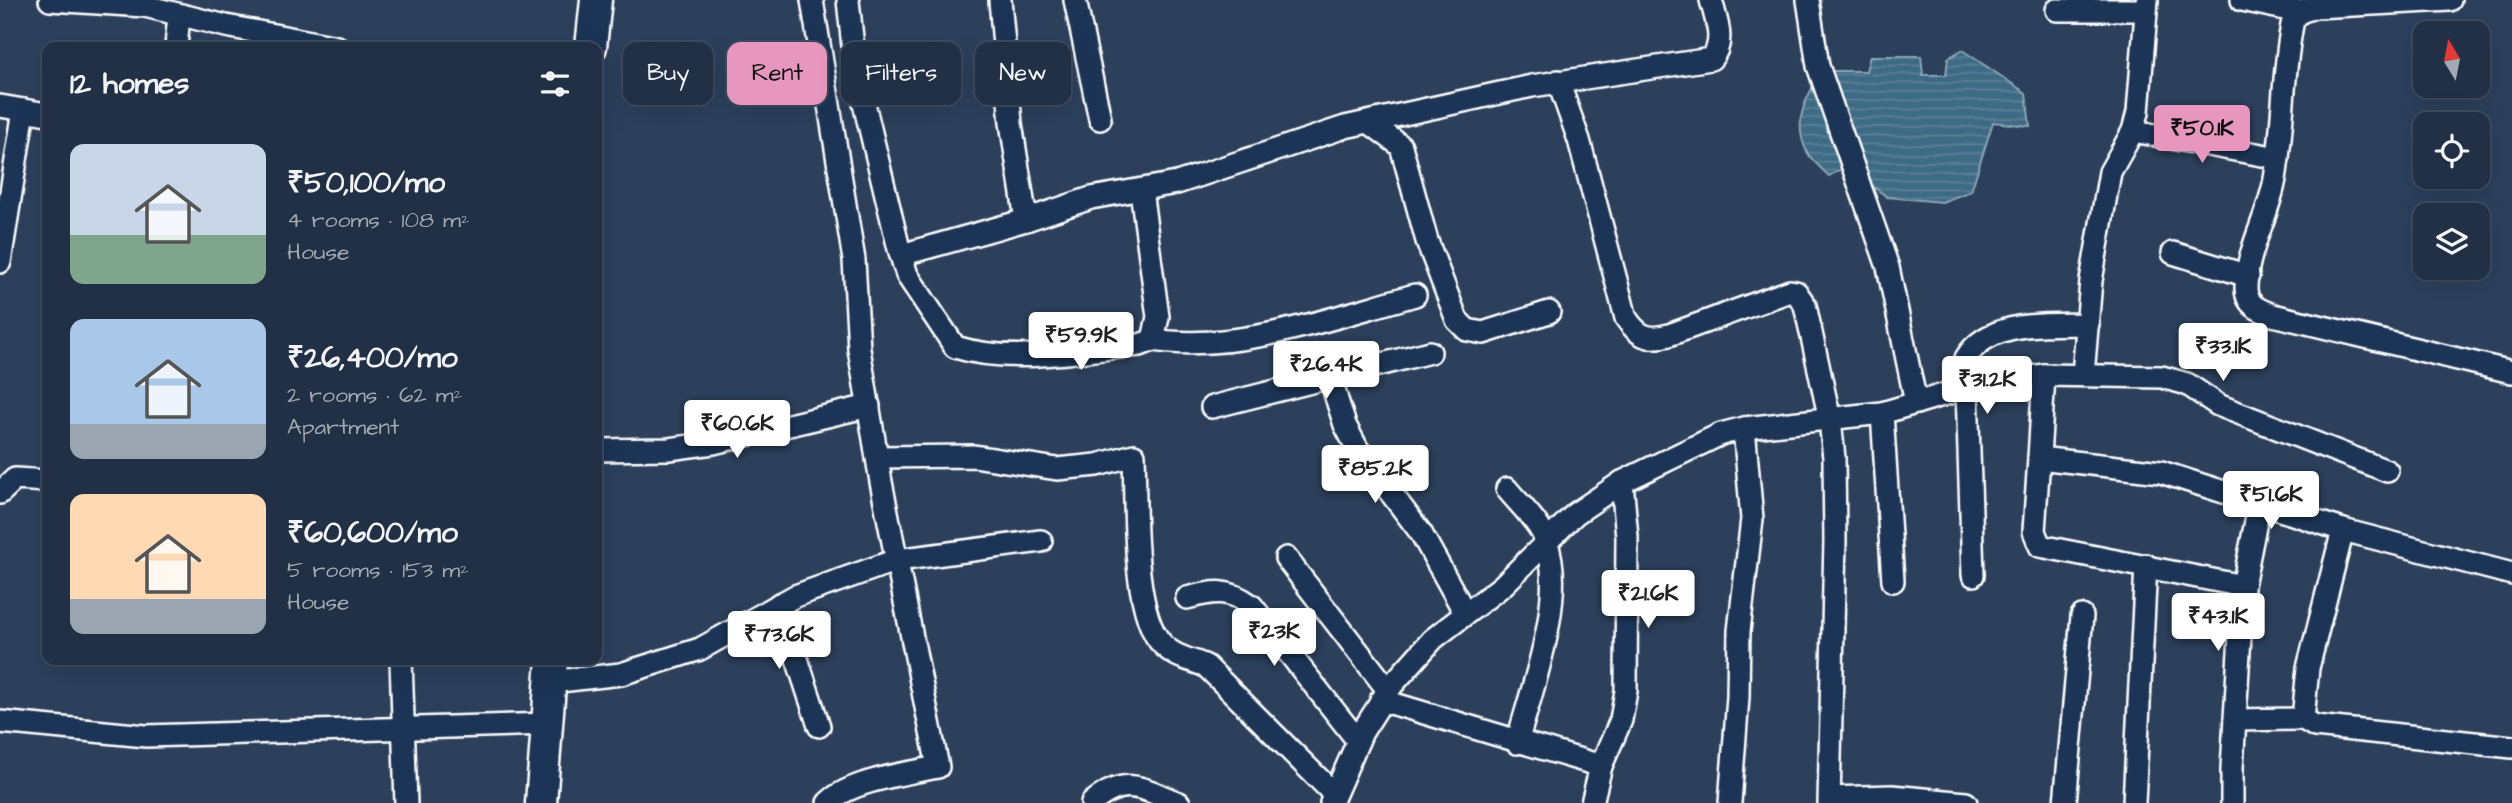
<!DOCTYPE html>
<meta charset="utf-8">
<style>
body{margin:0;font-family:"Architects Daughter",sans-serif;background:#2d3c50;color:#f1f3f6;height:100vh;display:flex;flex-direction:column;font-size:26px;white-space:nowrap}
*{box-sizing:border-box;margin:0}
p{font-size:23px;color:#a2a9b3}
.icon{flex:none;width:38px;height:38px;fill:none;stroke:currentColor;stroke-width:2;stroke-linecap:round;stroke-linejoin:round}
.map{position:relative;flex:1;overflow:hidden}
.details{position:absolute;left:42px;top:42px;width:560px;height:623px;display:flex;flex-direction:column;background:#213045;border-radius:14px;box-shadow:0 7px 28px #0002,0 0 0 2px #3e4b5e}
.details>*{flex:none}
.guide{position:absolute;left:623px;top:42px;width:665px;height:63px;display:flex;gap:14px}
.needle{width:46px;rotate:350deg}
.buttons{position:absolute;left:2413px;top:21px;display:grid;gap:14px}
.buttons a{display:grid;place-items:center;width:77px;height:77px;border-radius:14px;background:#213045;box-shadow:0 7px 28px #0002,0 0 0 2px #3e4b5e;font-size:35px}
.price{position:absolute;translate:-50% -60px;padding:0 16px;border-radius:7px;background:#fff;color:#222;font-size:23px;line-height:46px;filter:drop-shadow(0 2px 4px #0008)}
.price::after{content:'';position:absolute;left:50%;top:42px;width:21px;height:16px;margin-left:-10px;background:inherit;clip-path:polygon(0 0,100% 0,50% 100%)}
.price.active{background:#e797bd;color:#111}
ul{padding:0;list-style:none}
li{display:flex;align-items:center;gap:21px;height:175px;padding:0 28px}
li span{display:grid;place-items:center;flex:none;width:196px;height:140px;border-radius:14px;color:#555}
li>.icon{margin-inline-start:auto}
span .icon{width:84px;height:84px;fill:#fffc;stroke-width:1}
li b{font-size:30px}
h2{display:flex;justify-content:space-between;align-items:center;height:84px;padding:0 28px;font-size:30px}
.chip{padding:0 24px;border-radius:14px;background:#213045;box-shadow:0 7px 28px #0002,0 0 0 2px #3e4b5e;font-size:24px;line-height:63px}
.chip.active{background:#e797bd;color:#111}
.map>svg:first-child{display:block}
</style>
<div class="map">
<svg width="2512" height="803" viewBox="0 0 2512 803">
<defs>
<pattern id="water-rules" width="6" height="5" patternUnits="userSpaceOnUse" patternTransform="scale(1.75)"><rect width="6" height="5" fill="#3e6a84"/><path d="M0 2.5h6" fill="none" stroke="#5b8096"/></pattern>
</defs>
<rect width="100%" height="100%" fill="#2c405c"/>
<filter id="ink" filterUnits="userSpaceOnUse"><feTurbulence type="fractalNoise" baseFrequency=".0143" numOctaves="2"/><feDisplacementMap in="SourceGraphic" scale="14" xChannelSelector="R" yChannelSelector="G"/><feConvolveMatrix kernelMatrix="1 2 1 2 8 2 1 2 1" color-interpolation-filters="sRGB"/></filter>
<g filter="url(#ink)">
<path fill="url(#water-rules)" stroke="#8ba6b5" stroke-width="2" d="M1962,50l64,43 4,33 -37,-4 -22,69 -29,11 -55,-5 -40,-31 -18,10c-7,-7 -18,-16 -22,-24 -15,-30 -1,-58 17,-81h42l4,-15h51l2,19h23l2,-17z"/>
<g fill="none" stroke-linecap="round" stroke-linejoin="round">
<defs>
<g id="street">
<polyline points="50,0 145,6 226,26 337,47"/>
<path d="M812,0l42,260 5,89 22,133 57,285c-30,6 -89,14 -110,36"/>
<path d="M848,0l7,66 44,183 8,26 48,72c58,18 126,3 185,-2l13,-5 5,-23 -17,-127"/>
<polyline points="1000,0 1011,123 1026,220"/>
<polyline points="1075,0 1100,119"/>
<polyline points="1808,0 1818,66 1888,267 1916,403"/>
<polyline points="2242,0 2300,12"/>
<path d="M2450,0l-135,7 -15,5 -7,8c-11,52 -9,107 -18,159 -6,36 -29,72 -29,109 0,17 13,22 27,27l239,57"/>
<polyline points="2057,10 2146,10"/>
<polyline points="176,47 179,15"/>
<path d="M1558,81l21,59 47,178c12,18 21,23 43,17l121,-44 6,1 9,13 25,115 4,38 1,82 -6,263"/>
<polyline points="0,106 47,114"/>
<polyline points="1369,122 1401,146 1427,241 1457,320 1467,330 1483,333 1549,312"/>
<polyline points="2133,131 2278,158"/>
<polyline points="2173,253 2248,276"/>
<path d="M901,255l125,-35 65,-22 86,-15 168,-56 187,-41 179,-27c15,-17 5,-39 0,-59"/>
<polyline points="0,262 24,110"/>
<path d="M1153,340c84,13 181,-23 262,-45"/>
<polyline points="2044,375 2162,377 2187,384 2218,405 2387,471"/>
<polyline points="2083,375 2091,281 2110,172 2133,131 2138,112 2147,0"/>
<polyline points="1330,378 1345,425 1357,448 1421,533 1465,613"/>
<polyline points="1212,407 1430,352"/>
<polyline points="1882,413 1980,384 2044,375 2039,458 2161,472 2343,530 2308,668 2303,719 2315,726 2512,747"/>
<polyline points="597,450 669,449 713,443 869,406"/>
<path d="M877,457l97,-1 83,13 40,-4 37,-10c2,45 -3,159 29,190 13,13 27,14 43,21l128,128"/>
<polyline points="2039,458 2034,531 2040,546 2243,586"/>
<path d="M1507,489c12,15 33,34 39,52 21,54 -14,147 -29,202"/>
<polyline points="0,493 15,479 47,481"/>
<polyline points="2343,530 2512,574"/>
<polyline points="1286,558 1388,690"/>
<path d="M1973,575l-7,-217c23,-39 82,-33 122,-34"/>
<path d="M1187,598c27,-7 42,-10 65,8l106,135"/>
<polyline points="779,604 819,726"/>
<polyline points="401,660 406,803"/>
<polyline points="551,682 621,674 700,649 795,596 897,560 1041,541"/>
<polyline points="1381,700 1601,766 1592,803"/>
<polyline points="2235,720 2303,719"/>
<polyline points="0,722 146,736 550,724"/>
<polyline points="1601,766 1621,720 1626,691 1627,537 1622,482"/>
<polyline points="1830,798 1892,796 1966,803"/>
<path d="M1092,803c34,-29 50,-14 87,0"/>
<polyline points="1331,803 1362,732 1392,685 1433,639 1502,586 1575,514 1622,482 1721,434 1744,428 1882,413 1893,581"/>
<polyline points="1730,803 1738,697 1739,631 1752,519 1744,428"/>
<polyline points="2065,803 2082,616"/>
<polyline points="2134,803 2146,565"/>
<polyline points="2232,803 2232,768 2243,586 2259,506"/>
</g>
<g id="secondary">
<polyline points="591,47 596,0"/>
<polyline points="541,803 552,660"/>
</g>
</defs>
<use href="#street" stroke="#fff" stroke-width="26"/>
<use href="#secondary" stroke="#fff" stroke-width="35"/>
<use href="#street" stroke="#1d3557" stroke-width="21"/>
<use href="#secondary" stroke="#1d3557" stroke-width="30"/>
</g>
</g>
</svg>
<div class="buttons">
<a><svg class="needle" viewBox="-14 -14 28 28"><path d="M0-13l5 13h-10z" fill="#e53935"/><path d="M0 13l5-13h-10z" fill="#a2a9b3"/></svg></a>
<a><svg class="icon" aria-label="locate" viewBox="0 0 24 24"><circle cx="12" cy="12" r="6"/><path d="M12 2v4M12 18v4M2 12h4M18 12h4"/></svg></a>
<a><svg class="icon" aria-label="layers" viewBox="0 0 24 24"><path d="M12 4l9 5-9 5-9-5zM3 14l9 5 9-5"/></svg></a>
</div>
<b class="price active" style="left:2202px;top:165px">₹50.1K</b>
<b class="price" style="left:1081px;top:372px">₹59.9K</b>
<b class="price" style="left:2223px;top:383px">₹33.1K</b>
<b class="price" style="left:1326px;top:401px">₹26.4K</b>
<b class="price" style="left:1987px;top:416px">₹31.2K</b>
<b class="price" style="left:737px;top:460px">₹60.6K</b>
<b class="price" style="left:1375px;top:505px">₹85.2K</b>
<b class="price" style="left:2271px;top:531px">₹51.6K</b>
<b class="price" style="left:1648px;top:630px">₹21.6K</b>
<b class="price" style="left:2218px;top:653px">₹43.1K</b>
<b class="price" style="left:1274px;top:668px">₹23K</b>
<b class="price" style="left:779px;top:671px">₹73.6K</b>
<div class="guide">
<a class="chip">Buy</a>
<a class="chip active">Rent</a>
<a class="chip">Filters</a>
<a class="chip">New</a>
</div>
<section class="details">
<h2>12 homes<svg class="icon" aria-label="filters" viewBox="0 0 24 24"><path d="M4 7h16M4 17h16"/><circle cx="9" cy="7" r="2"/><circle cx="15" cy="17" r="2"/></svg></h2>
<ul>
<li><span style="background:linear-gradient(#c9d6e8 65%,#7fa58c 0)"><svg class="icon" aria-label="home" viewBox="0 0 24 24"><path d="M3 11l9-7 9 7M6 9v11h12V9"/></svg></span><div><b>₹50,100/mo</b><p>4 rooms · 108 m²</p><p>House</p></div></li>
<li><span style="background:linear-gradient(#a9c7e8 75%,#9aa5b1 0)"><svg class="icon" aria-label="home" viewBox="0 0 24 24"><path d="M3 11l9-7 9 7M6 9v11h12V9"/></svg></span><div><b>₹26,400/mo</b><p>2 rooms · 62 m²</p><p>Apartment</p></div></li>
<li><span style="background:linear-gradient(#ffd9b3 75%,#9aa5b1 0)"><svg class="icon" aria-label="home" viewBox="0 0 24 24"><path d="M3 11l9-7 9 7M6 9v11h12V9"/></svg></span><div><b>₹60,600/mo</b><p>5 rooms · 153 m²</p><p>House</p></div></li>
</ul>
</section>
</div>
